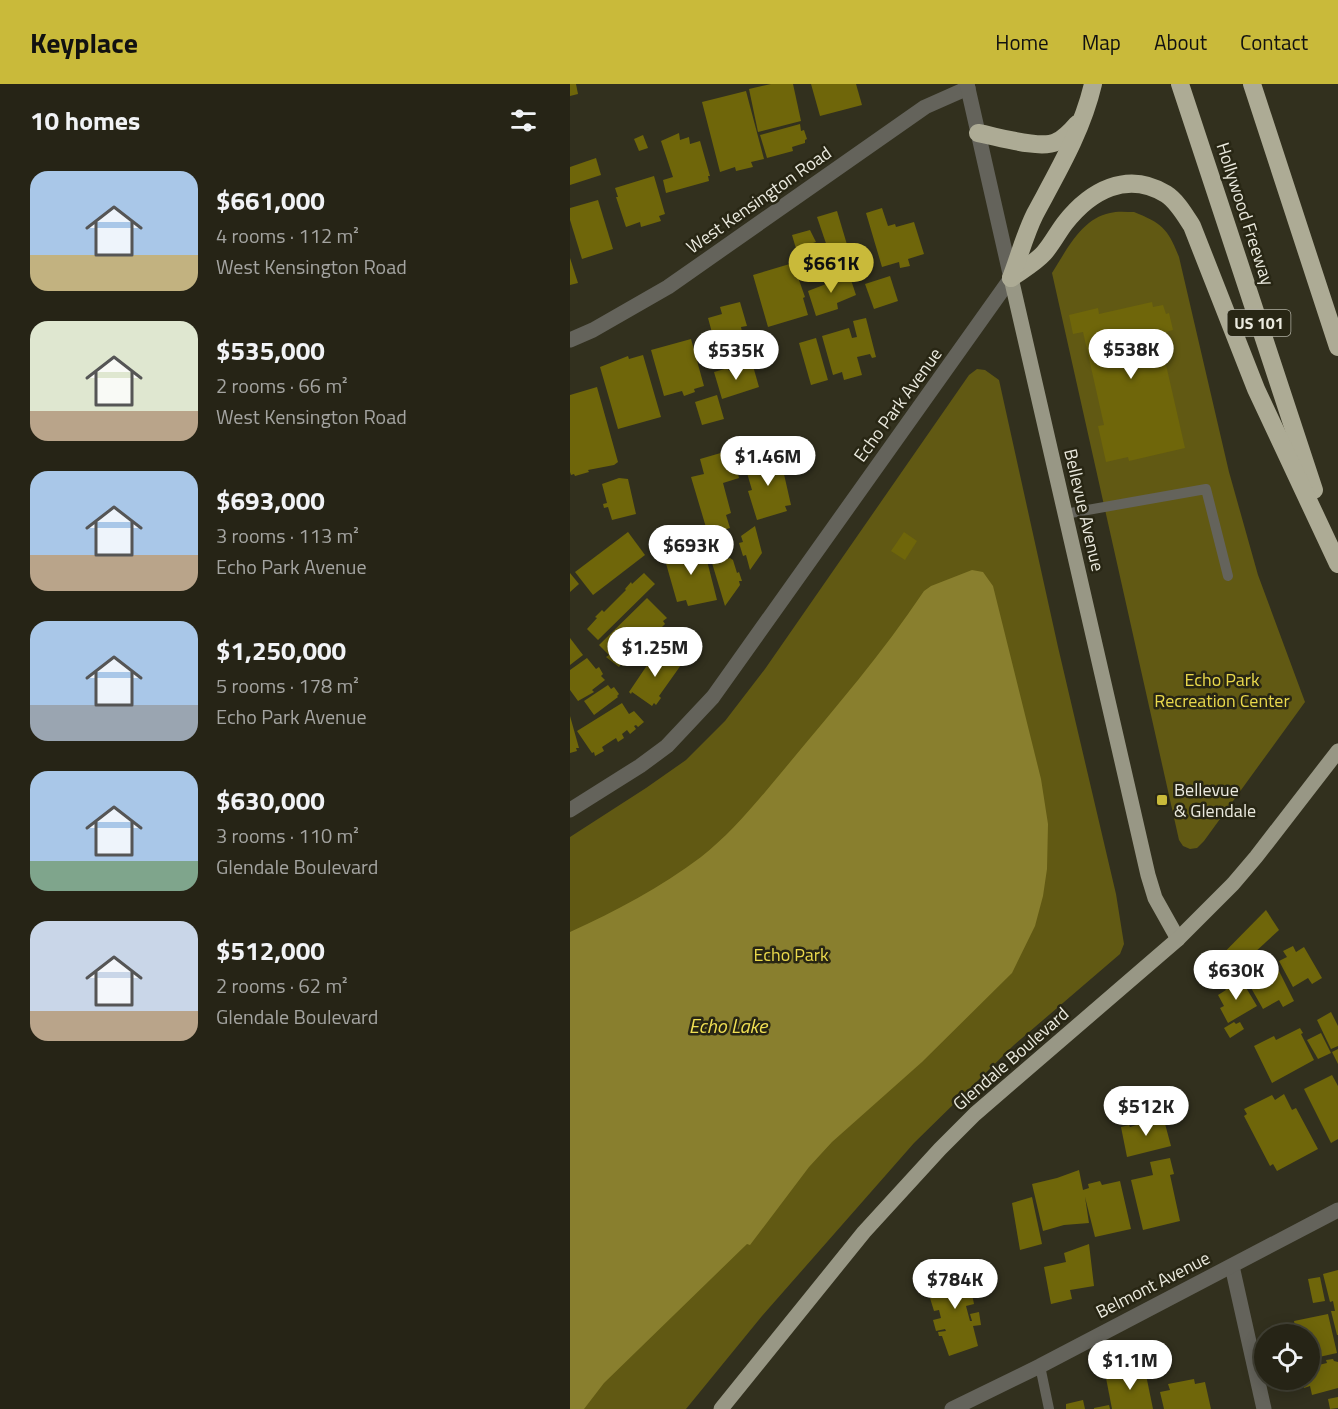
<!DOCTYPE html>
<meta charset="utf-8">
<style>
body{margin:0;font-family:"Titillium Web",sans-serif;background:#323023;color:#f1f3f6;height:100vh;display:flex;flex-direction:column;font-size:22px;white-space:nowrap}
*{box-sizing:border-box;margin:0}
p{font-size:20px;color:#a4a4a1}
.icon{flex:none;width:33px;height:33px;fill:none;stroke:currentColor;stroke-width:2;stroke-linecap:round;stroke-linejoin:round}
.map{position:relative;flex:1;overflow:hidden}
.panel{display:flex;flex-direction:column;background:#262416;width:570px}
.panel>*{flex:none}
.buttons{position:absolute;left:684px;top:1240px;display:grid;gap:12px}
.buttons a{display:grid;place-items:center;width:66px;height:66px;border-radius:50%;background:#262416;box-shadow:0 3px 15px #0003,0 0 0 2px #424135;font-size:30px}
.price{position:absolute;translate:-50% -51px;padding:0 14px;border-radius:21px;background:#fff;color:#222;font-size:20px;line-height:39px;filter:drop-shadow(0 2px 3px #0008)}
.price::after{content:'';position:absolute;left:50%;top:36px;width:18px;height:14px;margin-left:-9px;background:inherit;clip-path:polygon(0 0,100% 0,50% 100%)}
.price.on{background:#c9ba3a;color:#111}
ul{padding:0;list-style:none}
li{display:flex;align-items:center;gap:18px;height:150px;padding:0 30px}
li span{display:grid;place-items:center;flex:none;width:168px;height:120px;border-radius:18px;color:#555}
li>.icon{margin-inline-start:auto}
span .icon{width:72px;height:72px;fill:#fffc;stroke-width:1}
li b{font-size:26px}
h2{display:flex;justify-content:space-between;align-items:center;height:72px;padding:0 30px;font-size:26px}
header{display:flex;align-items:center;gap:36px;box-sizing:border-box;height:84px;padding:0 30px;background:#c9ba3a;color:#111}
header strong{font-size:28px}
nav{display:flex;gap:33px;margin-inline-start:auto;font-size:21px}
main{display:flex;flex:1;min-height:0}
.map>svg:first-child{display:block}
</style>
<header>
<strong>Keyplace</strong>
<nav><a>Home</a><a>Map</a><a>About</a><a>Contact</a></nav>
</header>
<main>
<section class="panel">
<h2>10 homes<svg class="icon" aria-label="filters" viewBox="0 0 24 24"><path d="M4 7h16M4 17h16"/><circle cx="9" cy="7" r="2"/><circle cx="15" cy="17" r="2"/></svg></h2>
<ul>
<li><span style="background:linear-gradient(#a9c7e8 70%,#c2b280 0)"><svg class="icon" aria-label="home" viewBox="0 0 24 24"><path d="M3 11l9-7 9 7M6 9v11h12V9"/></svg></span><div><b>$661,000</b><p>4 rooms · 112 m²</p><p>West Kensington Road</p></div></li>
<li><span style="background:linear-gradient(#dfe7d0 75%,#b9a48a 0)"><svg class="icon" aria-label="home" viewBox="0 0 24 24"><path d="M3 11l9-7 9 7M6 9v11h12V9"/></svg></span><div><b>$535,000</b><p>2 rooms · 66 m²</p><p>West Kensington Road</p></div></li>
<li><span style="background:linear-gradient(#a9c7e8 70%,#b9a48a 0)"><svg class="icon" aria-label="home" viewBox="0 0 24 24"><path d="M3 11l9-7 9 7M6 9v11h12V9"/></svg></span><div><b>$693,000</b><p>3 rooms · 113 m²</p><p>Echo Park Avenue</p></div></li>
<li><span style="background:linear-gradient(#a9c7e8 70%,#9aa5b1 0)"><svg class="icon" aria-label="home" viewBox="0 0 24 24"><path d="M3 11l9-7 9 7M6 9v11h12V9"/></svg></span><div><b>$1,250,000</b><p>5 rooms · 178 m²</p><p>Echo Park Avenue</p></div></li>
<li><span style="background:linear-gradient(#a9c7e8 75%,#7fa58c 0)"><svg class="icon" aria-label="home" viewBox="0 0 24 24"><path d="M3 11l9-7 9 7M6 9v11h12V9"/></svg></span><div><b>$630,000</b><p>3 rooms · 110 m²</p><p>Glendale Boulevard</p></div></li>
<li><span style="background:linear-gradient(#c9d6e8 75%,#b9a48a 0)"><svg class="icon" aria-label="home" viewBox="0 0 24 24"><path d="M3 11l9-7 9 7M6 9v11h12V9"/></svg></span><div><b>$512,000</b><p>2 rooms · 62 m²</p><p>Glendale Boulevard</p></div></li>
</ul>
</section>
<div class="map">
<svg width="768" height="1325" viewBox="0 0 768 1325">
<rect width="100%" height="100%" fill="#32301e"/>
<g fill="#615913">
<path d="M564,128c27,11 34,16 45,45l50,215 29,103 47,127 -101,139 -7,7 -7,1 -7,-3 -4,-6 -127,-567c14,-22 30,-55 58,-60 7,-2 16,-1 24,-1z"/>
<polygon points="407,285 415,286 429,296 488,563 546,810 554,860 550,870 444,961 344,1059 192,1232 116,1325 0,1325 0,753 76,704 116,676 155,637 195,585 399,291"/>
</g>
<path fill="#897f2e" d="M402,486l11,2 10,14 48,193 7,45 -1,45 -4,27 -8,30 -23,47 -90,89 -90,80 -23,25 -59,78 -3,-1 -143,139 -20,26h-14v-477c46,-21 91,-45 131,-75 32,-25 59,-59 85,-90 48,-58 96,-113 138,-176l7,-5z"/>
<g fill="#6f660a">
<polygon points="0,0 6,0 8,10 0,12"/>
<polygon points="201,0 223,0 231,37 188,48 179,5"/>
<polygon points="241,0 286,0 292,21 250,32"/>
<polygon points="176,7 194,75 181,78 183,83 166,87 165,83 150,88 132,18"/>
<polygon points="230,40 231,47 234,46 237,55 235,56 235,59 222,63 223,67 197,74 190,51"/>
<polygon points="109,49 110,56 119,53 120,60 130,57 140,92 138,92 139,97 96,109 93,96 103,93 91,57"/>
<polygon points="73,51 78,64 69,67 64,55"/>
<polygon points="26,74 31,91 0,101 0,83"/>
<polygon points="84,92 95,130 89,132 91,137 71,143 70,138 56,143 46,113 48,113 45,104"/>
<polygon points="28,116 43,165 12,175 0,136 0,124"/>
<polygon points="312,124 318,142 325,140 326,143 344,138 354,170 338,175 340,182 330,184 329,178 312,183 296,129"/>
<polygon points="267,127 281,174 263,180 247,133"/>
<polygon points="240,146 246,158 243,159 250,183 233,188 222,151"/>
<polygon points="0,174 8,199 0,201"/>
<polygon points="223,179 235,213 233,214 238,231 198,243 183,191"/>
<polygon points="268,190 270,196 280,193 286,211 267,219 268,225 246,232 238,207 256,200 254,194"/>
<polygon points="320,192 328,217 304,225 295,200"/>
<polygon points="170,218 177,242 171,243 172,248 178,247 184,268 161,274 159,268 155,269 154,265 147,267 138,234 152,230 150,223"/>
<polygon points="582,218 583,223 593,221 596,230 599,229 603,246 589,250 615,364 559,377 558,373 536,378 528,342 534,341 513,248 503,250 499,231 528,224 529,230"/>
<polygon points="296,234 306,273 302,274 300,270 287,273 292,291 274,296 272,288 263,291 252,252 279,244 282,254 287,253 283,237"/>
<polygon points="246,254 258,296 241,301 229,259"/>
<polygon points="121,255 134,302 124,305 125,308 114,312 112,307 94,312 81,266"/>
<polygon points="73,271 91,333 48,345 30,283 58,272 59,275"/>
<polygon points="178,279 179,283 183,282 189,303 152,315 144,288 158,284 159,287 162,286 161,284 168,282 169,285 172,284 171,281"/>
<polygon points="27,303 48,378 44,381 18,386 19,388 5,392 4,390 1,391 0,388 0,311"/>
<polygon points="147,311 154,335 132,341 125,318"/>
<polygon points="161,366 165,382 168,382 170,390 168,390 169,394 153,399 161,429 156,431 160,444 138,450 121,393 134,390 130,375"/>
<polygon points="198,367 201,380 211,377 221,421 215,422 217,427 187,436 178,407 182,406 177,389 184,387 180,372"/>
<polygon points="49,394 58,395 66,430 42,436 38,423 34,424 33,420 37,419 32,400"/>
<polygon points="185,442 192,469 180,486 176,471 173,472 169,459 173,458 171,452"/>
<polygon points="58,448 75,471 23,511 5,488"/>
<polygon points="334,448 347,457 335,476 321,467"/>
<polygon points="110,459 113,468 130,463 131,465 134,465 147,516 118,522 116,516 107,518 95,476 102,474 99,463"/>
<polygon points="160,474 163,476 167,489 169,488 172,497 169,497 170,501 155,522 142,479"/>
<polygon points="0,489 9,500 0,508"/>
<polygon points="74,489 85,500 28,556 17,545 27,534 25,533 32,526 34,528 56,506 55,505 61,498 62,500"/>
<polygon points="77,514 97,534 93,537 95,540 87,548 85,547 69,566 67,564 61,570 63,573 53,582 51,580 49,583 36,573 39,571 29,561"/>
<polygon points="0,554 13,571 0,581"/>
<polygon points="88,565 111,581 89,612 91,614 86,621 84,619 82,622 62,608 61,610 59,608"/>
<polygon points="17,574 26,585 29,583 33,590 31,592 35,596 22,606 24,608 8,617 0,606 0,586"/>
<polygon points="38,601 41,605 44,603 49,610 47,612 48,613 24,631 14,617"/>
<polygon points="52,619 59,630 64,627 74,638 68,643 66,641 64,642 66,645 60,650 57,646 52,650 54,654 48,658 46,654 32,663 34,667 25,672 24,668 22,669 7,647"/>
<polygon points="0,632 9,664 6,664 7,667 0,669"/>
<polygon points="696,826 709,846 645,905 635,888"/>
<polygon points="723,862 726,868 734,863 752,894 742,900 738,894 723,903 709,877 717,873 713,867"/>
<polygon points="699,872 703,880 705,879 724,917 713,923 709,916 693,925 676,895 678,894 674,887"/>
<polygon points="661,895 665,901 672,897 687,922 658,939 650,924 654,922 648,911 656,906 652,900"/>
<polygon points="761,928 768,942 768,962 761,965 747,936"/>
<polygon points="664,938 666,940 670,938 674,945 660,954 654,944"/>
<polygon points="730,944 733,949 731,950 744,976 702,999 684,962 704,952 706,956"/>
<polygon points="751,949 761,969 748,975 737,956"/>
<polygon points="768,965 768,980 762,968"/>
<polygon points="762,991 768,1002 768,1055 761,1059 734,1005"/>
<polygon points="714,1010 722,1026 726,1024 748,1065 707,1087 703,1080 700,1082 674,1032 677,1030 674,1025 702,1011 705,1016"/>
<polygon points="590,1034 590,1036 594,1036 601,1062 557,1073 551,1043 559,1041 560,1043"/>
<polygon points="600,1074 604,1090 600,1091 610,1137 573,1146 561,1096 583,1091 580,1078"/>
<polygon points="509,1086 513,1106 519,1104 518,1100 530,1097 532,1101 550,1097 561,1145 525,1153 515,1113 519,1139 494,1141 473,1147 462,1100 487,1094"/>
<polygon points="462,1113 472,1160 450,1166 442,1119"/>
<polygon points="519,1160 524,1202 500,1206 502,1215 481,1220 474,1183 496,1178 494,1169"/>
<polygon points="392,1183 393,1186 397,1185 404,1220 396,1222 400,1237 402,1237 400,1230 409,1228 411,1241 403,1242 408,1262 379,1272 372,1252 369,1252 368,1248 376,1247 375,1245 366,1247 363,1236 371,1234 369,1226 364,1227 360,1214 367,1212 361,1191"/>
<polygon points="768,1186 768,1251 767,1251 761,1227 765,1227 763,1217 760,1218 753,1190"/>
<polygon points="750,1193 755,1217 743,1219 738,1195"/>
<polygon points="758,1230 767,1269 740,1275 740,1251 722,1251 726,1249 724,1237"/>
<polygon points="763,1275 764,1277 768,1278 768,1304 742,1311 740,1302 734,1304 733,1296 740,1296 740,1283 757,1279 756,1276"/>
<polygon points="575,1286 583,1325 542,1325 536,1294"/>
<polygon points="624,1295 625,1300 635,1298 641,1325 594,1325 590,1308 600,1306 598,1300"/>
<polygon points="768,1313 768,1324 760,1325 758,1315"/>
<polygon points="513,1316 515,1325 496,1325 496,1320"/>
<polygon points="539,1321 540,1325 524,1325 524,1324"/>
</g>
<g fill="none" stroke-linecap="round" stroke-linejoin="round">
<g stroke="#64635b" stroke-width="10">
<polyline points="495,430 636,405 658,492"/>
<polyline points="470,1282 479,1325"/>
</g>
<g stroke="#64635b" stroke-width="15">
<polyline points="0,256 23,246 98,203 355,23 398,4"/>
<polyline points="662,1182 694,1325"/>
<polyline points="382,1325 470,1282 768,1126"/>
</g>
<polyline stroke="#64635b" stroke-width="15" points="0,726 70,682 97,662 143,613 441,194 397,0"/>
<g stroke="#989785" stroke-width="15">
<polyline points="441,194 578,791 585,814 608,855"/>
<polyline points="151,1325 294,1148 370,1065 405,1030 608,855 663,800 686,773 768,667"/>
</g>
<g stroke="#adab95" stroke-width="18">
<polyline points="610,0 744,406"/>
<polyline points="682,0 768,263"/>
<path d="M408,49c18,3 62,17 78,9 9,-4 15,-11 21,-18"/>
<path d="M441,194c11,-8 24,-15 33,-25 8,-9 14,-21 21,-30 25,-32 62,-53 101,-29 11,7 19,21 26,32l64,163 82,175"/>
<path d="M441,194c8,-21 14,-44 24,-64 23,-43 47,-83 58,-130"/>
</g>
</g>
<rect fill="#c9ba3a" stroke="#282614" stroke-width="2" x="586" y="710" width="12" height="12" rx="3"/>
<g text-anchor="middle" stroke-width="5" stroke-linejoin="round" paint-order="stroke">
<rect fill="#282614" stroke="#b0afa2" stroke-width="1.5" x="657.5" y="226" width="63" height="26" rx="4.5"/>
<g font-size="16" font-weight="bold" fill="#ebeadf">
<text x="689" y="245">US 101</text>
</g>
<g font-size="18" fill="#ebeadf" stroke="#282614">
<text transform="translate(189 116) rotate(-35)" y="6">West Kensington Road</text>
<text transform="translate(675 130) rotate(72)" y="6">Hollywood Freeway</text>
<text transform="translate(328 321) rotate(-54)" y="6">Echo Park Avenue</text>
<text transform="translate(514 426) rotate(77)" y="6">Bellevue Avenue</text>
<text transform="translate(441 975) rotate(-41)" y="6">Glendale Boulevard</text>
<text transform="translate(583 1201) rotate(-27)" y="6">Belmont Avenue</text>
</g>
<g font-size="18" fill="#ead94c" stroke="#282614">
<text x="652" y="602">Echo Park<tspan x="652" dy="21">Recreation Center</tspan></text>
<text x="221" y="877">Echo Park</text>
</g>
<g font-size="18" fill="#ebeadf" stroke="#282614" text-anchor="start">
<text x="604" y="712">Bellevue<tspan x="604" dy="21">&amp; Glendale</tspan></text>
</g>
<g font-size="20" font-style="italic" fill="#f0df53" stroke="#282614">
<text x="158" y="949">Echo Lake</text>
</g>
</g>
</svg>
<div class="buttons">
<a><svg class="icon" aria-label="locate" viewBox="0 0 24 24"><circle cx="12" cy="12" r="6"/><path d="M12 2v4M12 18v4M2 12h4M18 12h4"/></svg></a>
</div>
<b class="price on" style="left:261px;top:210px">$661K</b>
<b class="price" style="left:561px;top:296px">$538K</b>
<b class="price" style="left:166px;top:297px">$535K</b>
<b class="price" style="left:198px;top:403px">$1.46M</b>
<b class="price" style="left:121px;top:492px">$693K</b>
<b class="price" style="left:85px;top:594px">$1.25M</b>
<b class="price" style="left:666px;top:917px">$630K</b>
<b class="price" style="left:576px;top:1053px">$512K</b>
<b class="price" style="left:385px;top:1226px">$784K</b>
<b class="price" style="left:560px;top:1307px">$1.1M</b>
</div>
</main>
